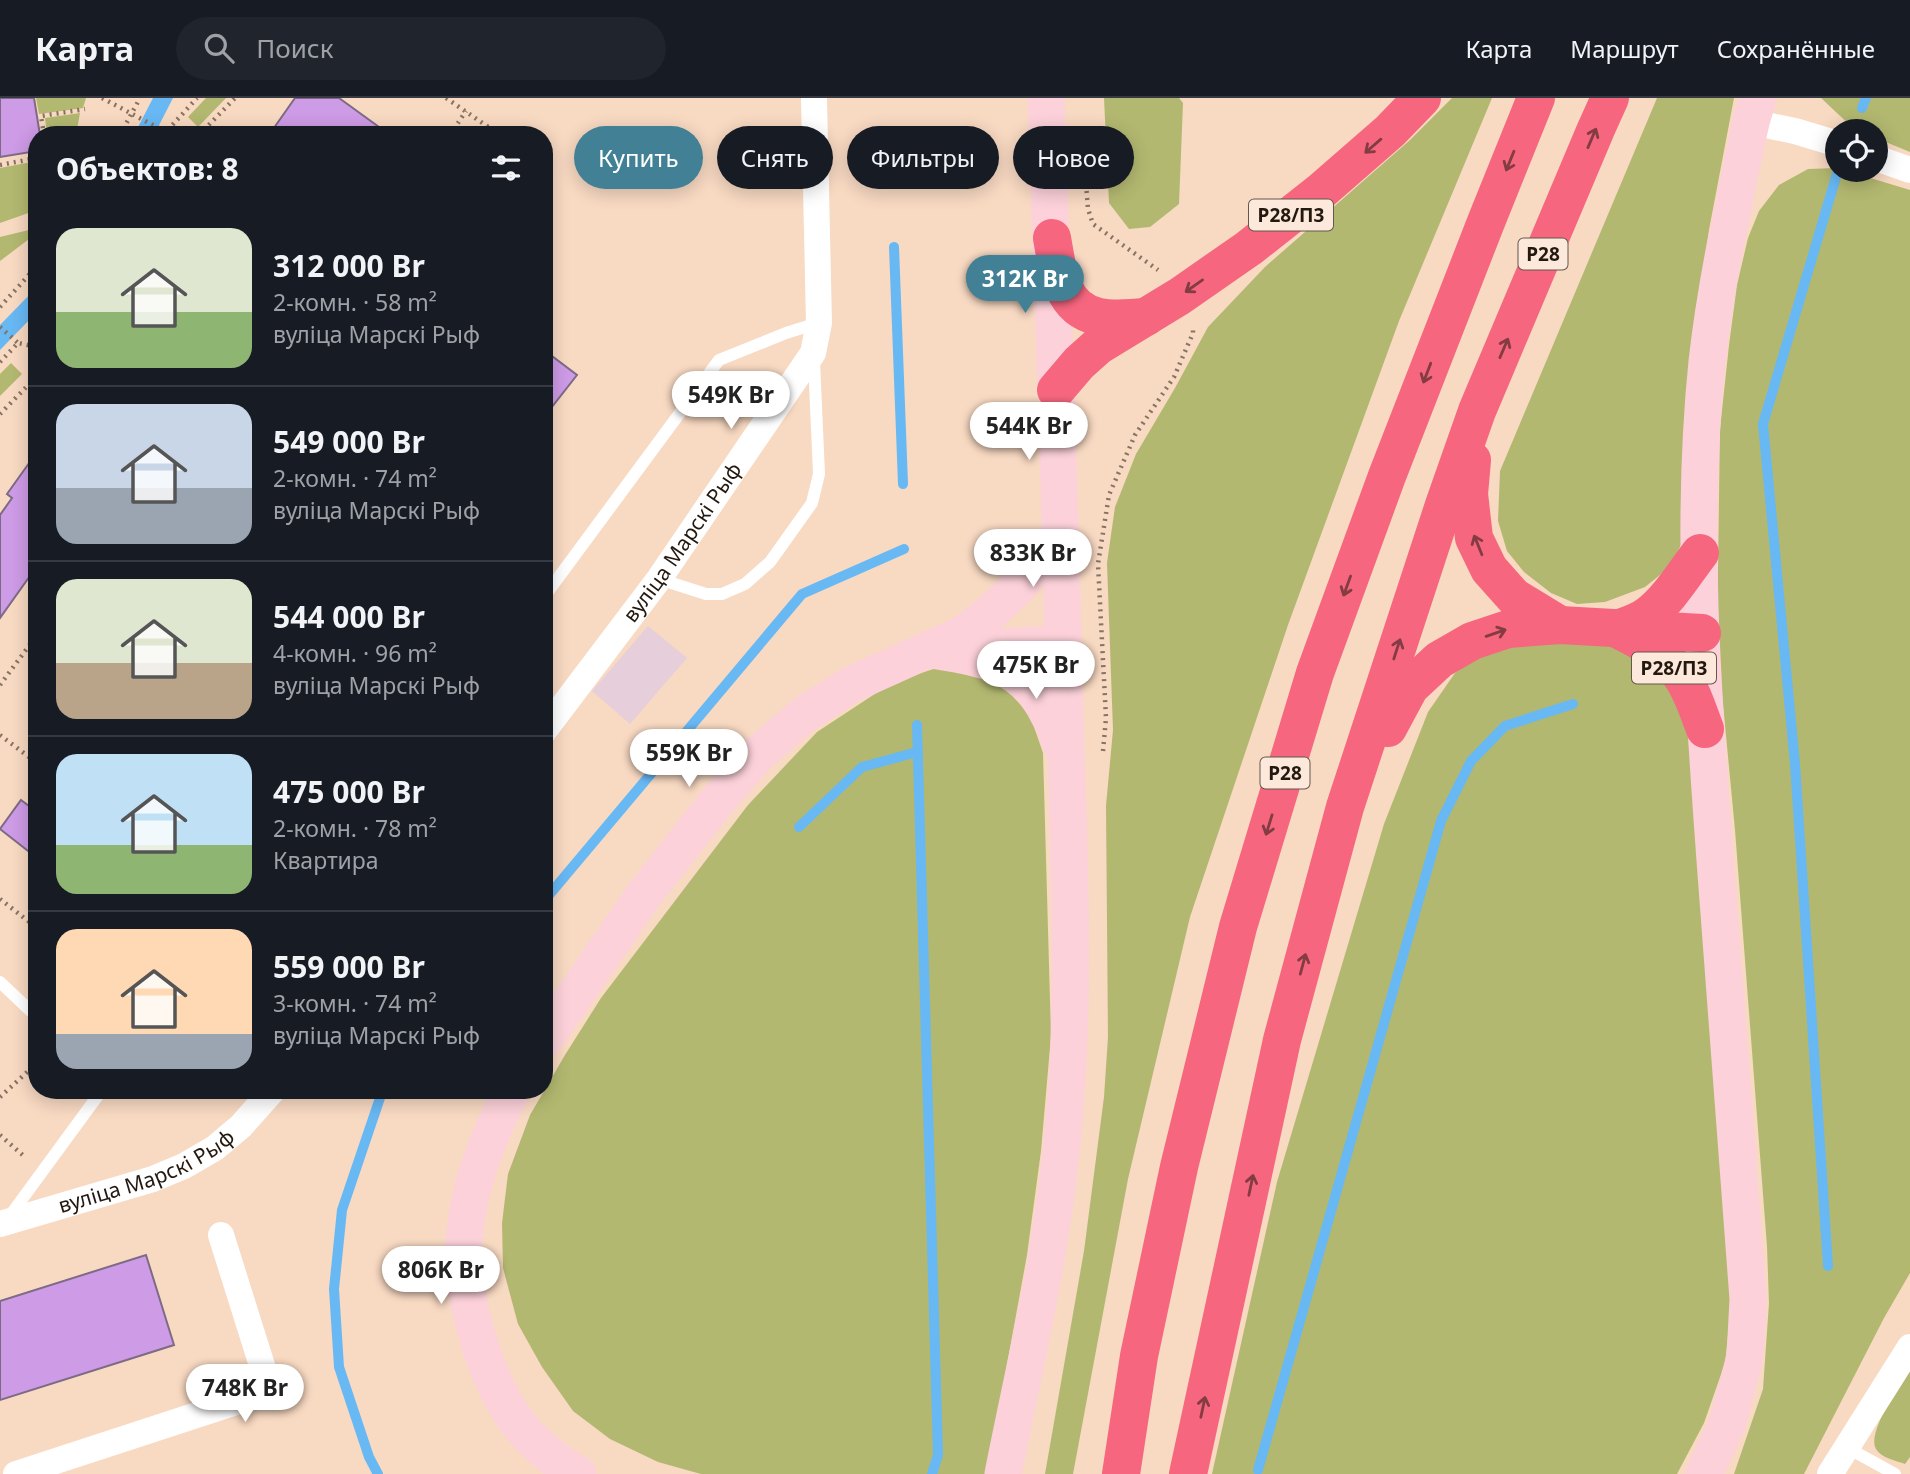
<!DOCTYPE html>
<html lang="ru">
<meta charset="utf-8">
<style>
body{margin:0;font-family:"Noto Sans",sans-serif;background:#20242c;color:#f1f3f6;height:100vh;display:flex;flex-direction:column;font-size:26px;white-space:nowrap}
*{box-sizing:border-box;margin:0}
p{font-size:23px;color:#9ea1a6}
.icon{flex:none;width:38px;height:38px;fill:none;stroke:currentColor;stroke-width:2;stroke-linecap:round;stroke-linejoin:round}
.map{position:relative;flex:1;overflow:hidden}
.sheet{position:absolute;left:28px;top:28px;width:525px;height:973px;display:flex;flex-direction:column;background:#171b24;border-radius:28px;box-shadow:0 4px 18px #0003}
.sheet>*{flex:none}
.banner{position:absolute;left:574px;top:28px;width:665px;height:63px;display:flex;gap:14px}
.controls{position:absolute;left:1825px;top:21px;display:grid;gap:14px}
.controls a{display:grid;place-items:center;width:63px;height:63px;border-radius:50%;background:#171b24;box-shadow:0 4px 18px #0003;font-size:35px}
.price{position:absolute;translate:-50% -60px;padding:0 16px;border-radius:24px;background:#fff;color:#222;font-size:23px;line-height:46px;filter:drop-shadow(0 2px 4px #0008)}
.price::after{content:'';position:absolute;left:50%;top:42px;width:21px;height:16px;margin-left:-10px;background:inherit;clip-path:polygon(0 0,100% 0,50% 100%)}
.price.current{background:#428095;color:#fff}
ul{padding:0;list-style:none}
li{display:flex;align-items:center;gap:21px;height:175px;padding:0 28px}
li+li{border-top:2px solid #363941}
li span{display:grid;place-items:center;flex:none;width:196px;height:140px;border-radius:21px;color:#555}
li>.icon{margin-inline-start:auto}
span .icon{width:84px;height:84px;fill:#fffc;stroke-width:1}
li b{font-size:30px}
h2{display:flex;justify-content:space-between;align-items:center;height:84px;padding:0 28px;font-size:30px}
.chip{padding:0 24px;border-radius:32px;background:#171b24;box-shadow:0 4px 18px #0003;font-size:24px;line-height:63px}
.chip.current{background:#428095;color:#fff}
header{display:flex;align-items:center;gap:42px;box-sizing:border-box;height:98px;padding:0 35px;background:#171b24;border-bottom:2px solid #363941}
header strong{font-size:33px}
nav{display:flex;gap:38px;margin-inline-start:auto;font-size:24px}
.search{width:490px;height:63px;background:#20242c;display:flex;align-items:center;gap:18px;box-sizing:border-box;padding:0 24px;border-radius:38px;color:#9ea1a6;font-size:26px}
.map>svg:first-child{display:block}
</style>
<header>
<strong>Карта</strong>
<div class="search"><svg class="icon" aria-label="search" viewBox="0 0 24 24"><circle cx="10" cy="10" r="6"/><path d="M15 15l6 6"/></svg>Поиск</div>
<nav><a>Карта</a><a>Маршрут</a><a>Сохранённые</a></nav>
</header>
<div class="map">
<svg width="1910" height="1376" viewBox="0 0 1910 1376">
<rect width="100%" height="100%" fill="#f8d9c2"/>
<polygon fill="#e6cfdb" points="648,528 687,560 630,626 592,593"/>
<g fill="#b3b870">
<polygon points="36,0 86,0 83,10 39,16"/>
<polygon points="206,0 226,0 198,29 188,19"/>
<polygon points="1104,0 1179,0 1183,5 1179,106 1150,129 1129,131 1109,105"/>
<polygon points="1452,0 1492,0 1399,223 1288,527 1190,819 1128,1081 1073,1376 1045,1376 1084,1153 1104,999 1108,939 1106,708 1113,632 1107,465 1115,409 1136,356 1175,290 1208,229 1265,169 1410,42"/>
<polygon points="1657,0 1734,0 1709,132 1686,295 1681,447 1670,469 1645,489 1605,504 1577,506 1551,495 1524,474 1507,453 1498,423 1500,373"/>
<polygon points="1821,0 1910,0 1910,54 1876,40 1876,33 1859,33 1854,31"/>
<polygon points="80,15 76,37 47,37 45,20"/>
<polygon points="37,63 37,112 0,125 0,70"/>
<polygon points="1837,70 1838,72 1844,72 1910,92 1910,1175 1884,1220 1804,1376 1734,1376 1763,1291 1769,1205 1767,1148 1735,732 1717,543 1720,331 1729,247 1737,187 1748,140 1759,113 1779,87 1808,71"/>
<polygon points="37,130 37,135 0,163 0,139"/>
<polygon points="11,265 22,276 0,298 0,276"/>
<polygon points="1520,539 1609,547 1643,564 1664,583 1688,619 1732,1200 1725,1265 1704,1325 1677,1376 1212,1376 1277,1084 1384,726 1428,614 1455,575 1488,551"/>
<polygon points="943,568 1008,588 1030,617 1043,655 1051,938 1041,1053 1027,1157 987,1376 701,1376 658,1364 610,1341 573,1313 542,1269 518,1226 503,1170 502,1125 508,1076 530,1017 565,957 601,900 748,707 817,634 893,584"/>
<path d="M1910,1274v85l-5,7c-8,-3 -24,-6 -29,-15 -9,-16 21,-59 29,-75z"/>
</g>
<g fill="#68b8f4">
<polygon points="153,0 173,0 154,37 134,37"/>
<polygon points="37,189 37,214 0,252 0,227"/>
</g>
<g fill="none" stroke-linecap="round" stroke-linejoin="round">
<g stroke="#68b8f4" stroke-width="10">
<polyline points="1862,10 1866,0"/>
<polyline points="894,149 903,386"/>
<polyline points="917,627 938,1357 932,1376"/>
<polyline points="799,729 862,669 917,654"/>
<polyline points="544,803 802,496 904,451"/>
<polyline points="1828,1168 1795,666 1763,326 1838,72"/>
<polyline points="1258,1372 1441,723 1471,663 1505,628 1573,606"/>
<polyline points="378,1376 369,1359 339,1269 334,1191 342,1112 381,997 385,992"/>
</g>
</g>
<g fill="#ce9be6" stroke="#7d6b85" stroke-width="2">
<polygon points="0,0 34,0 40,37 37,37 37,53 0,59"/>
<polygon points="295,0 339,0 390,37 269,37"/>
<polygon points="544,252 577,277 544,319"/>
<polygon points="37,354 37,468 0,520 0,417 12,400 7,396"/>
<polygon points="21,702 37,714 37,760 0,731"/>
<polygon points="146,1157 174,1247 0,1302 0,1203"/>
</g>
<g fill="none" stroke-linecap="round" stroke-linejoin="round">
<g stroke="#877364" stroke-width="4.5" stroke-dasharray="2 5" stroke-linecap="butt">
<polyline points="102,0 166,34"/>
<polyline points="446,0 500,37"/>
<polyline points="44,37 41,18 85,11"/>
<polyline points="120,37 140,0"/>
<polyline points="169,37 166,34 197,0"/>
<polyline points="199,37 235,0"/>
<polyline points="450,37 466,13"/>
<polyline points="0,67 37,60"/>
<polyline points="1086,86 1088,111 1093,126 1158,172"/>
<polyline points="0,209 37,168"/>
<polyline points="0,229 18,245"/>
<polyline points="0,264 18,245 37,249"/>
<polyline points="0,316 37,278"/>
<polyline points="0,587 37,537"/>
<polyline points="0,637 37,665"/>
<polyline points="1103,653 1106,620 1098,466 1109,397 1135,337 1174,279 1193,235 1193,229"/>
<polyline points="0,801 37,830"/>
<polyline points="0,999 37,965"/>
<polyline points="0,1037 26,1060"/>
</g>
<g stroke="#fff" stroke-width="12">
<polyline points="659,481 706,496 722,496 745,486 770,464 812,405 819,376 814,263"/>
<polyline points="544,499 719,262 786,235 818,225"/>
<polyline points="0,884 37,919"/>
<polyline points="9,1119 102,992"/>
<polyline points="1846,1349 1895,1376"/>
</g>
<g stroke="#fff" stroke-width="26">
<polyline points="1751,24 1795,33 1838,46"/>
<polyline points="1876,60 1910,72"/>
<path id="s1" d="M544,633l115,-152 154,-226 6,-30 -5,-225"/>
<path id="s2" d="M0,1126l153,-45 31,-13 31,-18 26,-22 32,-36"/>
<polyline points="16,1376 270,1293 221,1137"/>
<polyline points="1830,1376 1910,1249"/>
</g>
<g stroke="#fcd1d9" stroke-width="37">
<polyline points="970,550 1063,546"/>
<path d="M931,552c50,8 92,13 117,64 5,9 9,20 13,30"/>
<polyline points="544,942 643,798 718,702 759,655 805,616 850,587 963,536 988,517 1019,488 1061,434"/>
<path d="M512,992c-23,44 -42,91 -47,141 -7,59 19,149 56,196 10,14 42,40 57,47"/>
<path d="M1003,1376c21,-106 47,-213 58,-321 16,-148 8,-296 4,-444 -5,-204 -11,-407 -19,-611"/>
<path d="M1704,1376l23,-50 18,-67 3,-58c-11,-146 -22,-292 -33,-439 -12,-165 -25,-333 -8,-498 9,-81 27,-161 44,-240l7,-24"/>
</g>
<g stroke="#f6667f" stroke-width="38">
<path d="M1052,140c3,16 5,35 12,50 15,35 49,32 82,29"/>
<polyline points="1056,292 1079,265 1098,248 1180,198 1249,150 1320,94 1390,33 1422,0"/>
<polyline points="1472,362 1469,396 1474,440 1489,471 1514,499 1560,527"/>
<path d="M1617,531c11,-4 22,-7 31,-14 20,-14 37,-43 52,-62"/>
<path d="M1619,532c22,11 47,24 61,44 12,16 18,37 25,55"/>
<polyline points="1388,630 1410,589 1439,562 1472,543 1508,531 1560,527 1702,535"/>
<polyline points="1121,1376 1139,1258 1179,1069 1238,829 1315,575 1387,378 1486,124 1536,0"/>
<polyline points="1188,1376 1282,942 1345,709 1444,407 1477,313 1596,31 1610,0"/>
</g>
</g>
<defs><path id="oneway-shaft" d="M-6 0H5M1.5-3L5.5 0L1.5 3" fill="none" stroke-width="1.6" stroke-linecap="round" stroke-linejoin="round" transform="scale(1.75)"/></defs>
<g stroke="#823c42">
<use href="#oneway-shaft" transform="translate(1592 40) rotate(-67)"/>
<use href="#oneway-shaft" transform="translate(1373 48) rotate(139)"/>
<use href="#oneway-shaft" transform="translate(1510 63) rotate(112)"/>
<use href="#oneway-shaft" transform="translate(1194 188) rotate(145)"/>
<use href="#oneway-shaft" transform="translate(1504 250) rotate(-67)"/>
<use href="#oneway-shaft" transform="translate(1427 275) rotate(111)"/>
<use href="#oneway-shaft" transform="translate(1478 447) rotate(-112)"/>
<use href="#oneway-shaft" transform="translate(1347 488) rotate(110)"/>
<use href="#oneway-shaft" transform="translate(1496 535) rotate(-19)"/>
<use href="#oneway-shaft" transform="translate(1397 551) rotate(-72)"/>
<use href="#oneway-shaft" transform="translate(1269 727) rotate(107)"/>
<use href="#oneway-shaft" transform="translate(1303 866) rotate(-75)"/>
<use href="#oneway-shaft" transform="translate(1251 1087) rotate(-78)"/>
<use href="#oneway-shaft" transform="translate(1203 1309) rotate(-78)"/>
</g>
<g text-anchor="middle" stroke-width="5" stroke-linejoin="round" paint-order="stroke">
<g fill="#fce9db" stroke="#64574d" stroke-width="2">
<rect x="1249" y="101.5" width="84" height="31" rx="5"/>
<rect x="1518.5" y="140.5" width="49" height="31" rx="5"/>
<rect x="1632" y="554.5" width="84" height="31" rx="5"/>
<rect x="1260.5" y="659.5" width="49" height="31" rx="5"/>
</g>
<g font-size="19" font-weight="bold" fill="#231910">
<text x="1291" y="124">Р28/П3</text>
<text x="1543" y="163">Р28</text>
<text x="1674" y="577">Р28/П3</text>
<text x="1285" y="682">Р28</text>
</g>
<g font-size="21" fill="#231910" stroke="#fce9db">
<text dy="7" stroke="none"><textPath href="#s1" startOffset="234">вуліца Марскі Рыф</textPath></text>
<text dy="7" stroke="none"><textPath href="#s2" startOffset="156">вуліца Марскі Рыф</textPath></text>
</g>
</g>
</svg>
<div class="controls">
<a><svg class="icon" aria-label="locate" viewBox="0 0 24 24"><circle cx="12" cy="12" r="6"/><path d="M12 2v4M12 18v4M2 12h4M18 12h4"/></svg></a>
</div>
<b class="price current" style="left:1025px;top:217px">312K Br</b>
<b class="price" style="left:731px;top:333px">549K Br</b>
<b class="price" style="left:1029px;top:364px">544K Br</b>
<b class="price" style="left:1033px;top:491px">833K Br</b>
<b class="price" style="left:1036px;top:603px">475K Br</b>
<b class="price" style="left:689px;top:691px">559K Br</b>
<b class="price" style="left:441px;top:1208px">806K Br</b>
<b class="price" style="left:245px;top:1326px">748K Br</b>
<div class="banner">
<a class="chip current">Купить</a>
<a class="chip">Снять</a>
<a class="chip">Фильтры</a>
<a class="chip">Новое</a>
</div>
<section class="sheet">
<h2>Объектов: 8<svg class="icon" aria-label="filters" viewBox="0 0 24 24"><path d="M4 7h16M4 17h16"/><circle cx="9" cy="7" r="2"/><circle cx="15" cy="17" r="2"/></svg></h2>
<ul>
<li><span style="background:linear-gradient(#dfe7d0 60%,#8fb573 0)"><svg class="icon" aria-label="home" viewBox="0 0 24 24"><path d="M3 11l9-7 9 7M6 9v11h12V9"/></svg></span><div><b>312 000 Br</b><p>2-комн. · 58 m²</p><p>вуліца Марскі Рыф</p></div></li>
<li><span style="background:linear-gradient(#c9d6e8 60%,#9aa5b1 0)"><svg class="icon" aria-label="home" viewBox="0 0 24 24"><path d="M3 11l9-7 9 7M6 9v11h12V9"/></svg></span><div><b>549 000 Br</b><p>2-комн. · 74 m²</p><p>вуліца Марскі Рыф</p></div></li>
<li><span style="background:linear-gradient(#dfe7d0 60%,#b9a48a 0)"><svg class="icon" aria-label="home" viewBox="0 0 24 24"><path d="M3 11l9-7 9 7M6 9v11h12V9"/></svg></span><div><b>544 000 Br</b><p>4-комн. · 96 m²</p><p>вуліца Марскі Рыф</p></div></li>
<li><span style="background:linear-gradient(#bfe0f5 65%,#8fb573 0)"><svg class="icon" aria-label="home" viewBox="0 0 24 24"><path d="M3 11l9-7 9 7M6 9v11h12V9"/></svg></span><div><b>475 000 Br</b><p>2-комн. · 78 m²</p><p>Квартира</p></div></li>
<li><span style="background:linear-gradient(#ffd9b3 75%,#9aa5b1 0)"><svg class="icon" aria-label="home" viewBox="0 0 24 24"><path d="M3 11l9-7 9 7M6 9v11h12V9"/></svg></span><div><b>559 000 Br</b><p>3-комн. · 74 m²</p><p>вуліца Марскі Рыф</p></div></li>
</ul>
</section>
</div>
